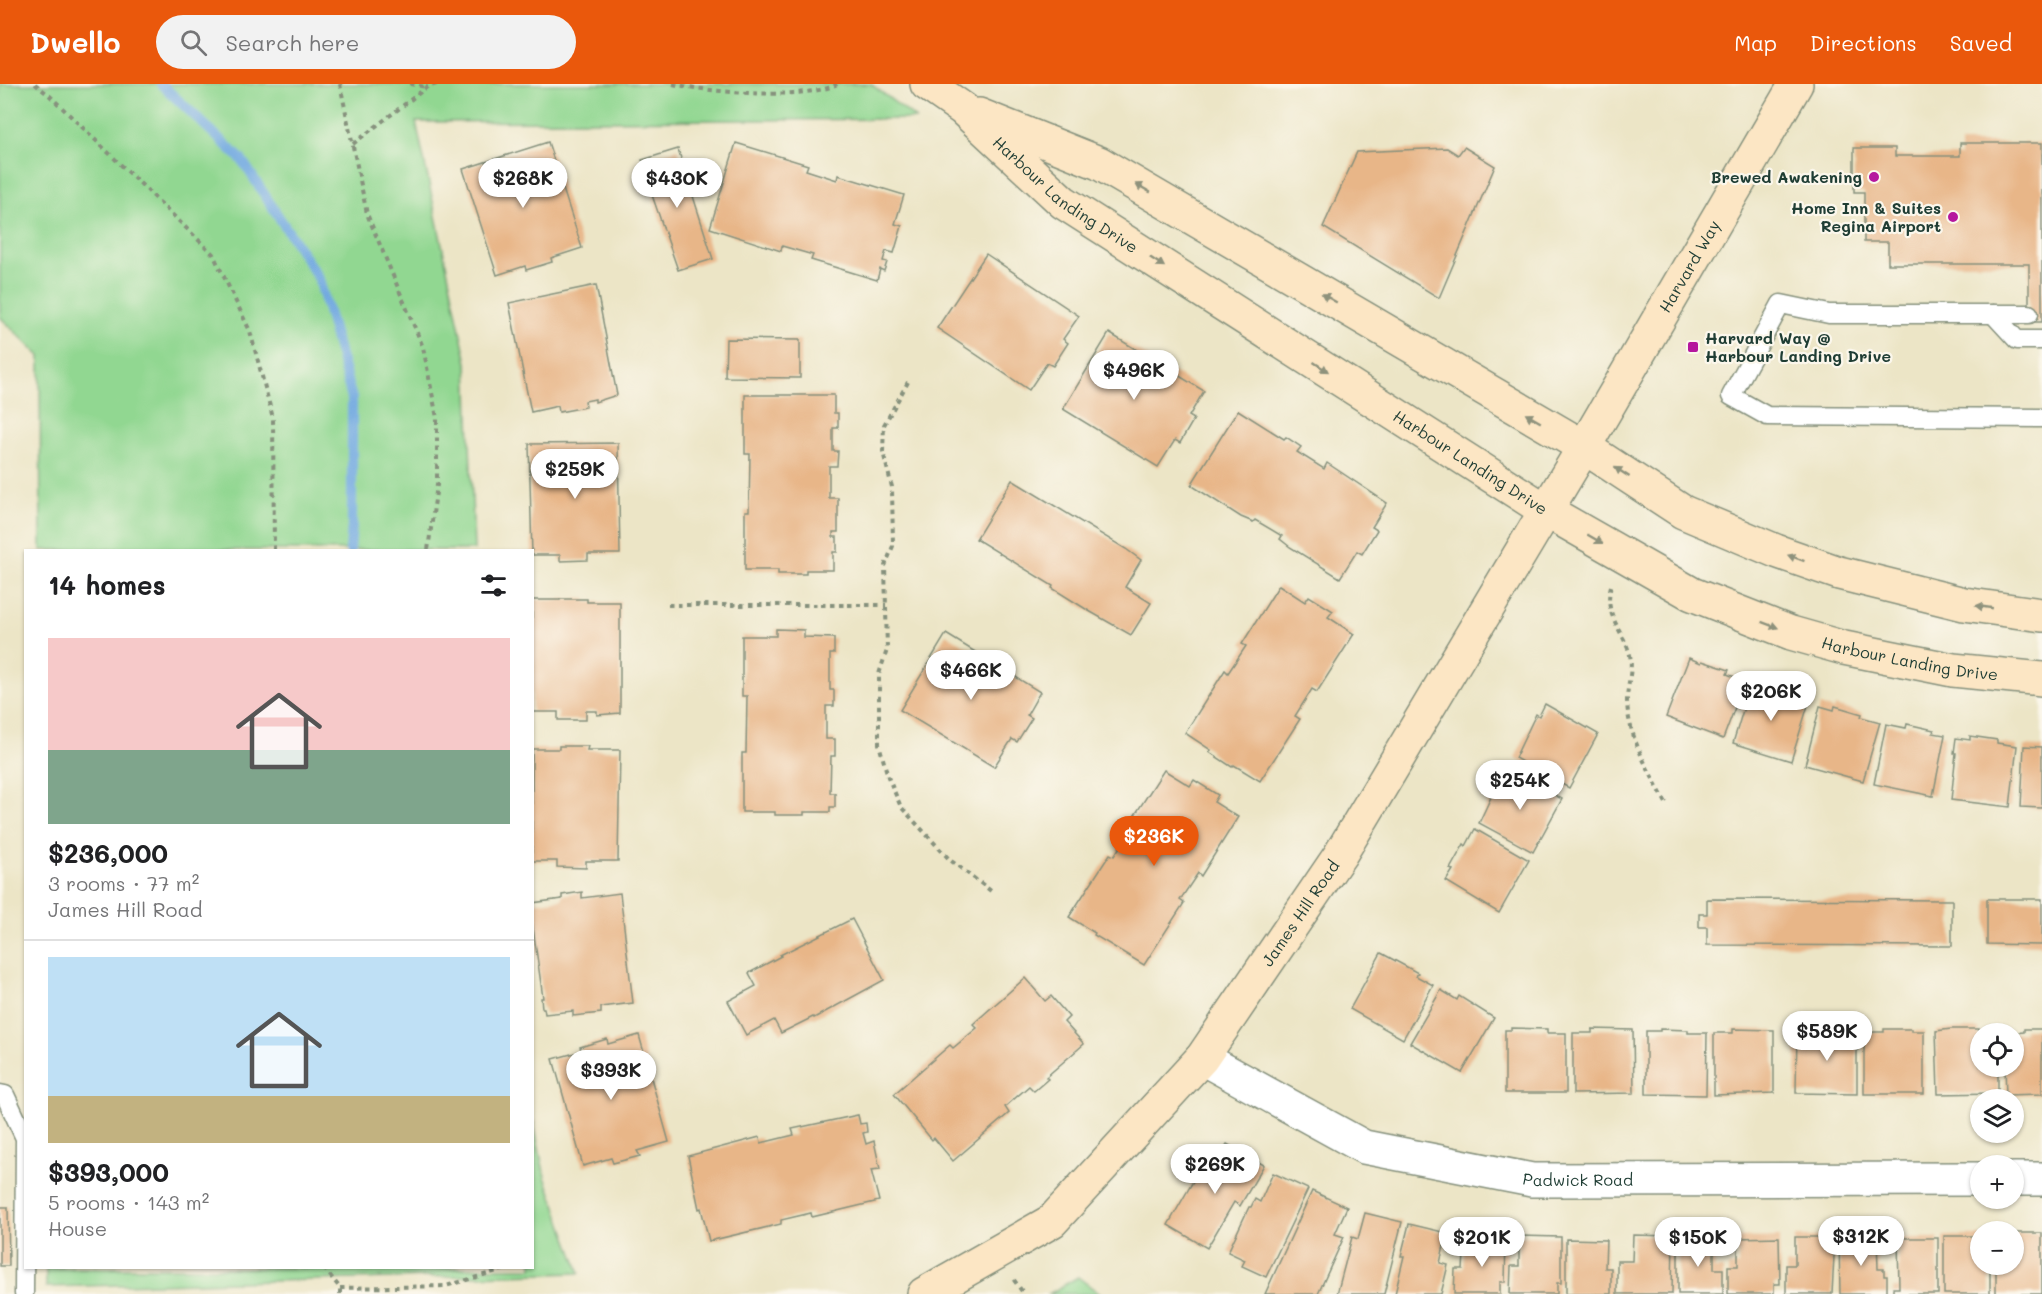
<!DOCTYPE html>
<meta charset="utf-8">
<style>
body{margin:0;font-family:Mali,sans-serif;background:#f2f2f2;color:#202124;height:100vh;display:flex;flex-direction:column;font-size:22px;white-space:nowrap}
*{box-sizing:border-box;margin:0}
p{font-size:20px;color:#757577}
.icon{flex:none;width:33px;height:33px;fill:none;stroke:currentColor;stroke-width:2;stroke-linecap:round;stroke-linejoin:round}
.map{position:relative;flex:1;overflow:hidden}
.sheet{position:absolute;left:24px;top:465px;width:510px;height:720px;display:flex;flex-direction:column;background:#fff;border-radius:0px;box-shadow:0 2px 4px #0004}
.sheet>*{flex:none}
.buttons{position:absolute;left:1970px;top:939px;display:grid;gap:12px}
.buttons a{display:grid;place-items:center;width:54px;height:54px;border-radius:50%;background:#fff;box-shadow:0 2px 4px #0004;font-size:30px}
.price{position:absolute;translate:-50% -51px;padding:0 14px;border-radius:21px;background:#fff;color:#222;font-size:20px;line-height:39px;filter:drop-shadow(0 2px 3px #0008)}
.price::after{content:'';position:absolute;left:50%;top:36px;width:18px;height:14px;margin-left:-9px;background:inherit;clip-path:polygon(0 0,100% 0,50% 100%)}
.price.current{background:#ea580c;color:#fff}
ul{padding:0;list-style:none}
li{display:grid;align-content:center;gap:12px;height:318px;padding:0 24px}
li+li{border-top:2px solid #e0e0e0}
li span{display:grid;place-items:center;height:186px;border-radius:0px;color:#555}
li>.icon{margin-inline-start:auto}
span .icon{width:108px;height:108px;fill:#fffc;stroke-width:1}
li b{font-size:26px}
h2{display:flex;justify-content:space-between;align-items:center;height:72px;padding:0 24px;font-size:26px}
header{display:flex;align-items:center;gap:36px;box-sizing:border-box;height:84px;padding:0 30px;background:#ea580c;color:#fff}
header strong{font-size:28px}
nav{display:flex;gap:33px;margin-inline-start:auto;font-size:21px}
.search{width:420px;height:54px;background:#f2f2f2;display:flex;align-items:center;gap:15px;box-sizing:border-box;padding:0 21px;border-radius:33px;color:#757577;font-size:22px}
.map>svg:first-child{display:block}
</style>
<header>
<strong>Dwello</strong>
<div class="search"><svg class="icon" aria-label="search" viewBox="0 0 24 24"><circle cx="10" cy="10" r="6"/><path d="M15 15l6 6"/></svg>Search here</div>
<nav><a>Map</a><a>Directions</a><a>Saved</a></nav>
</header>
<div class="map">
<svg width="2042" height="1210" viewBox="0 0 2042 1210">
<rect width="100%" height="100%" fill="#fbf7ec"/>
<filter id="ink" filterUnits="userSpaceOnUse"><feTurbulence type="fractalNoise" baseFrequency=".0167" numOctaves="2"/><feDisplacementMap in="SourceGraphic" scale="12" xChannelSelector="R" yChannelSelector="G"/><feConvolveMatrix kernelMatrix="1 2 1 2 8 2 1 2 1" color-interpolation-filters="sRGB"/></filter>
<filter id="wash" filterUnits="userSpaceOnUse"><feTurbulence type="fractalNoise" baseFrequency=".008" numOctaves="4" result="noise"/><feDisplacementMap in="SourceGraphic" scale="24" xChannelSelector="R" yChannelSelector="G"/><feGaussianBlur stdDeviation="1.35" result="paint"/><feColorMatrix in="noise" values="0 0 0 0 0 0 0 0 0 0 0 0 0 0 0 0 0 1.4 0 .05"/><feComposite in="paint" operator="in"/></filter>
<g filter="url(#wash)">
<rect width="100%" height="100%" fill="#ece5c6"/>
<g fill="#91d791" stroke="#588a62" stroke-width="1.5">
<polygon points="0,0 871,0 916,35 416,38 467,279 474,466 41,466 40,272 0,233"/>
<polygon points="533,1037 545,1093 580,1189 46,1203 46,1184 532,1184"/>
<polygon points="1078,1193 1100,1210 1049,1210"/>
</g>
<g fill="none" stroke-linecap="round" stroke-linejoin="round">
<polyline stroke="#71a9e0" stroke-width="10" points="161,0 242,76 319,195 352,314 352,441 350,466"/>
</g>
<g id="blocks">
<g fill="#e8b688">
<polygon points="548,58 582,164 551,174 552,178 526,186 525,182 497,191 463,85"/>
<polygon points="736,59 808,81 806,86 837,96 838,91 904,111 895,140 902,142 894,169 886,167 883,177 887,178 884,187 880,185 877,196 811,176 813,171 782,162 781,167 710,144"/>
<polygon points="1960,59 2042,59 2042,238 2029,238 2029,180 1888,180 1888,158 1864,158 1864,108 1854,108 1854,64 1895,64 1895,72 1960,72"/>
<polygon points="1464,63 1495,82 1439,214 1323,143 1357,68 1447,64 1458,71"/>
<polygon points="678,65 713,175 678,186 652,111 642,76"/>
<polygon points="986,170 1079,232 1063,255 1068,259 1053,282 1047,279 1029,306 937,244"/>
<polygon points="596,201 617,311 595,318 595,315 585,317 586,323 559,328 558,322 531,328 509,219"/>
<polygon points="1109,249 1204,307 1189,332 1194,335 1180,359 1175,356 1158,383 1063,325"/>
<polygon points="726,255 800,256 800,294 725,293"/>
<polygon points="745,311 834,311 834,329 838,329 838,344 833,344 833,367 838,367 837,382 829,382 829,414 838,414 838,448 833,448 833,453 837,453 837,468 833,468 833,486 806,486 806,490 778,490 778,486 745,486 745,427 749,427 750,370 745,370"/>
<polygon points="1238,326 1284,355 1286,353 1301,363 1297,368 1324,385 1327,379 1387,419 1372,443 1377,446 1362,470 1357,467 1340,494 1290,463 1280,455 1282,452 1255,436 1253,438 1241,433 1191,401"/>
<polygon points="618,359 620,470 588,470 588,476 560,477 560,471 532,471 529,360"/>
<polygon points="1012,396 1126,465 1141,476 1125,503 1151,519 1131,551 1089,527 1052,504 1053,502 976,455"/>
<polygon points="1279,501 1305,518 1309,512 1333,527 1328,533 1354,550 1317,608 1312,605 1295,632 1300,635 1260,697 1234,681 1232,683 1209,668 1211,666 1185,649 1225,586 1228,589 1246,562 1242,560"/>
<polygon points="560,515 587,515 587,518 620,518 620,629 597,631 597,627 586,627 586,636 558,636 558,628 532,628 532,516 560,516"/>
<polygon points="776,545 804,546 804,553 834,554 834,570 830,570 830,606 834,606 834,622 826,622 826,655 835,655 835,672 831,672 830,709 835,709 835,723 830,723 830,728 804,728 804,731 775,731 775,728 742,728 742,669 746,669 747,612 742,612 742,552 776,552"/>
<polygon points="946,550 1040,608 1027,631 1032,634 1017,658 1012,655 994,683 900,626"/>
<polygon points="1689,574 1701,579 1702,577 1729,586 1727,590 1745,597 1723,655 1666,633"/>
<polygon points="1751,600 1772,606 1773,603 1798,611 1797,614 1809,618 1791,677 1733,659"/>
<polygon points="1545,620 1598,650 1569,704 1515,674 1536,630 1539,632"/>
<polygon points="1820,622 1834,626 1835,622 1862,630 1861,633 1880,638 1863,697 1805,681"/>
<polygon points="1886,640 1906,644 1907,640 1934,646 1933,649 1945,651 1933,712 1874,700"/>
<polygon points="1970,652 1997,656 1997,659 2017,662 2010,723 1951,716 1956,669 1954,669 1956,654 1970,656"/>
<polygon points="559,662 588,662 587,666 620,666 618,777 586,777 586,784 557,783 557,777 532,777 532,665 559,665"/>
<polygon points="2024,662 2042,663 2042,724 2021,723"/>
<polygon points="1164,686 1190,702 1194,696 1218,711 1214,718 1238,733 1201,792 1198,789 1180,816 1184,819 1144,881 1094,851 1095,849 1069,833 1110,770 1114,772 1131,746 1127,743"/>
<polygon points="1515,689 1562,715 1533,768 1479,739 1499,696 1508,701"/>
<polygon points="1475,745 1529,776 1499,829 1446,797 1453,786 1450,785 1464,760 1466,762"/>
<polygon points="582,808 582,814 620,809 633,919 601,923 601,929 573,932 573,927 545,930 544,924 542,924 541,914 543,914 532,837 532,819 562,815 562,811"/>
<polygon points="1707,815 1952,816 1952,862 1707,861 1707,843 1699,843 1699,830 1707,830"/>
<polygon points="1987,815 2042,815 2042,861 1987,860"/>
<polygon points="852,835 884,896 814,934 813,933 781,949 774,936 746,951 728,917 756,902 749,889 781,872 780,871"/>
<polygon points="1381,869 1418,889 1416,892 1433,901 1403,955 1350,925"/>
<polygon points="1025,894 1045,917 1051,912 1069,933 1064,938 1084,960 1046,993 1048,995 1034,1007 1029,1002 1005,1023 1009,1029 953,1077 934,1054 932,1056 894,1010 950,961 953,964 977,944 973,940"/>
<polygon points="1441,906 1457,916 1459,912 1494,934 1462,989 1410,959"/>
<polygon points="1511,944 1547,945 1547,949 1566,949 1566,1009 1505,1009 1505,946 1511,946"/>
<polygon points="1592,945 1633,946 1634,1009 1573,1010 1573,949 1592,949"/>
<polygon points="1660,945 1688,946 1688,949 1707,949 1706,1011 1646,1010 1646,947 1660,947"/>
<polygon points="1733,945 1774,946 1774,1009 1714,1011 1714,949 1733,949"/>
<polygon points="1810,945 1838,945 1838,948 1857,948 1857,1010 1796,1009 1797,946"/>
<polygon points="1884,945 1912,945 1912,947 1924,947 1924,1010 1864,1010 1864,948 1884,948"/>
<polygon points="1951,945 1979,945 1980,982 1998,982 1998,1009 1938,1010 1936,947"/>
<polygon points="2024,945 2042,945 2042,1010 2006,1011 2005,982 2013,982 2013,949 2024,948"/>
<polygon points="639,951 669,1058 637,1067 640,1072 613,1079 611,1074 583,1082 553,975 582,967 580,963 607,955 608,960"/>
<polygon points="858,1031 860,1040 866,1039 867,1048 863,1049 866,1060 874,1057 880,1085 871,1086 879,1117 812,1133 811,1129 781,1136 781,1140 709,1157 701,1124 699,1125 688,1072 760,1053 761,1059 794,1051 792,1045"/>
<polygon points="1227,1060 1264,1081 1240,1122 1234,1118 1207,1164 1168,1141 1203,1080 1212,1085"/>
<polygon points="1273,1089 1308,1105 1266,1193 1242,1182 1245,1176 1228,1168 1249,1123 1251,1123 1255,1115 1260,1118"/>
<polygon points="1312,1107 1347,1123 1335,1150 1344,1153 1318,1210 1265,1210"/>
<polygon points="0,1123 8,1123 9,1182 0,1182"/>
<polygon points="1365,1129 1402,1138 1384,1210 1337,1210 1352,1153 1358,1155"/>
<polygon points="1409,1140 1447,1149 1440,1179 1448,1181 1441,1210 1395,1210 1404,1172 1401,1172"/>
<polygon points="2013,1149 2042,1149 2042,1210 1996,1210 1996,1180 2013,1180"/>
<polygon points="1633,1151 1673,1152 1672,1210 1617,1210 1617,1177 1632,1177"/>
<polygon points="1519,1152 1561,1153 1561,1199 1557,1199 1557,1210 1510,1210 1511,1182 1519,1182"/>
<polygon points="1944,1152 1980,1152 1980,1180 1990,1180 1990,1210 1944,1210"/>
<polygon points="1779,1153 1780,1200 1774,1200 1774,1210 1728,1210 1728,1182 1738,1182 1738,1154"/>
<polygon points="1795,1153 1835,1153 1832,1210 1786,1210 1786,1181 1795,1181"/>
<polygon points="1839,1153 1877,1153 1878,1185 1884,1185 1884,1192 1887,1192 1887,1210 1840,1210"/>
<polygon points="1678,1154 1714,1154 1714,1185 1723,1185 1723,1210 1678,1210"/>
<polygon points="1898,1154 1938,1154 1938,1210 1893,1210 1893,1204 1899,1204"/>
<polygon points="1465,1155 1506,1156 1505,1198 1500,1198 1500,1210 1454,1210 1455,1185 1463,1185"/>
<polygon points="1566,1155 1606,1156 1605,1184 1611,1184 1611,1210 1566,1210"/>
</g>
</g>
</g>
<g filter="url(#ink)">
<use href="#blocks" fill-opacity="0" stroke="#86917d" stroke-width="1.5"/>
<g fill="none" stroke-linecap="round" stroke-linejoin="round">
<defs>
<g id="lane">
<polyline points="1993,230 2017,256 2042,256"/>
<polyline points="2029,230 1829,230 1781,220 1731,312 1767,332 2042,334"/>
<polyline points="0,1010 5,1011 25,1054 24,1210"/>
</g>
<g id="street">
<path id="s1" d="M1202,974l162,89 168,33 448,-1"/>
<polyline points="2013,1095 2042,1095"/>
</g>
<g id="secondary">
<path id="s2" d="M927,0l36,25 100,93 482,308 147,84 99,39 53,15 109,22 89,9"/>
<polyline points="979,31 1099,79 1584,363 1683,428 1776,467 1839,489 1964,520 2042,531"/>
<path id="s3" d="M924,1210l128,-73 150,-163 138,-203 244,-408 212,-363"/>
</g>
</defs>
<use href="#lane" stroke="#86917d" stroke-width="21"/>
<use href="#street" stroke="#86917d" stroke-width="36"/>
<use href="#secondary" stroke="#86917d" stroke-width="36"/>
<g stroke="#86917d" stroke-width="4" stroke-dasharray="4.5 4.5" stroke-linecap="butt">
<polyline points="35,0 50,12 213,170 250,247 273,334 274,466"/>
<polyline points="340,0 367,130 423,263 437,334 437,401 428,466"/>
<polyline points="410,0 426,3"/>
<path d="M673,0c34,8 134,17 164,0"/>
<polyline points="353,60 427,3 437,0"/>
<polyline points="908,298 884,341 883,368 892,403 893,462 885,482 887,566 879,590 879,660 888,693 901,723 950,776 991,807"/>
<path d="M1611,502c-8,29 12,43 19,69 3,16 -3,30 -3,46 1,36 22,70 39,102"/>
<polyline points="668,521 886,521"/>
<polyline points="324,1184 340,1204 340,1210"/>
<polyline points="1014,1196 1024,1210"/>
<polyline points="340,1204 446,1202 508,1184"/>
</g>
<use href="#lane" stroke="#fff" stroke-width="18"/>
<use href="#street" stroke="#fff" stroke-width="33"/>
<use href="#secondary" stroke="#fce6c4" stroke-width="33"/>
</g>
<defs><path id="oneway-solid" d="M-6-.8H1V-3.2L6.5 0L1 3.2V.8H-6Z" transform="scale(1.5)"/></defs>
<g fill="#8e927c">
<use href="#oneway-solid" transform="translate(1143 104) rotate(-150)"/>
<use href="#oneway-solid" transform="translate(1157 178) rotate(33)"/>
<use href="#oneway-solid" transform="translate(1329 214) rotate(-150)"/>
<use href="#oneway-solid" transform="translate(1321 283) rotate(33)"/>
<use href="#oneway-solid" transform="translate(1533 334) rotate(-150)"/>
<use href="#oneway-solid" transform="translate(1622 388) rotate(-147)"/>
<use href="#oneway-solid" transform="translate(1595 455) rotate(30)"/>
<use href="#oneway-solid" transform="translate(1796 474) rotate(-160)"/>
<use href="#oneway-solid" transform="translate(1984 523) rotate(-172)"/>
<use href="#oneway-solid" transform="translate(1770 541) rotate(20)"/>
</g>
</g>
<g fill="#b5179e" stroke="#fbf7ec" stroke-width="2">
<circle cx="1874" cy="93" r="6"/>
<circle cx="1953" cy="133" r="6"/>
<rect x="1687" y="257" width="12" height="12" rx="3"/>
</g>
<g text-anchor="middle" stroke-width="4.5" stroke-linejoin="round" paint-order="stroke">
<g font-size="16" font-weight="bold" fill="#1f3d34" stroke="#fbf7ec" text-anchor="end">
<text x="1862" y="99">Brewed Awakening</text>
<text x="1941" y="130">Home Inn &amp; Suites<tspan x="1941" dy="18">Regina Airport</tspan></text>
<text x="1705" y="260" text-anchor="start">Harvard Way @<tspan x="1705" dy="18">Harbour Landing Drive</tspan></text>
</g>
<g font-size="16" fill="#1f3d34" stroke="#fbf7ec">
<text dy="6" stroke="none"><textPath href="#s2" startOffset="178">Harbour Landing Drive</textPath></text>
<text dy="6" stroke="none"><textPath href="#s3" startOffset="1299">Harvard Way</textPath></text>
<text dy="6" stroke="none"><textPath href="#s2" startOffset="664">Harbour Landing Drive</textPath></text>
<text dy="6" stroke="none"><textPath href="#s2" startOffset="1150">Harbour Landing Drive</textPath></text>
<text dy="6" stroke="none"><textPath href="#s3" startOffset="544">James Hill Road</textPath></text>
<text dy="6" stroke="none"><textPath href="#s1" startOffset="402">Padwick Road</textPath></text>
</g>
</g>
</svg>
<div class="buttons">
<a><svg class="icon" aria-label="locate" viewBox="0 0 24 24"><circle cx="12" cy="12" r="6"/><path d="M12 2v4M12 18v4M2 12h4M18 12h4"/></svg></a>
<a><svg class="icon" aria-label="layers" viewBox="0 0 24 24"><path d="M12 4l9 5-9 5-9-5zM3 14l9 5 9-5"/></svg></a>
<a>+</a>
<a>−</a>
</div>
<b class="price" style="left:523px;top:125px">$268K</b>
<b class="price" style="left:677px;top:125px">$430K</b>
<b class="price" style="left:1134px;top:317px">$496K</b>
<b class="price" style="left:575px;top:416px">$259K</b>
<b class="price" style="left:971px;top:617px">$466K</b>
<b class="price" style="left:1771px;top:638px">$206K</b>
<b class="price" style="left:1520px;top:727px">$254K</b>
<b class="price current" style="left:1154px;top:783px">$236K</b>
<b class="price" style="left:1827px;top:978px">$589K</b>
<b class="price" style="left:611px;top:1017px">$393K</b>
<b class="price" style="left:1215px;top:1111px">$269K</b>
<b class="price" style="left:1861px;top:1183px">$312K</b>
<b class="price" style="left:1482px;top:1184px">$201K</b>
<b class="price" style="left:1698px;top:1184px">$150K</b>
<section class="sheet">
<h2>14 homes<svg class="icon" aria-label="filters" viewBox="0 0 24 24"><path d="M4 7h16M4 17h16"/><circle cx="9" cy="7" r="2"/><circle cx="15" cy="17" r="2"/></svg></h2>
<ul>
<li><span style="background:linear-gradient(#f6c9c9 60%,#7fa58c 0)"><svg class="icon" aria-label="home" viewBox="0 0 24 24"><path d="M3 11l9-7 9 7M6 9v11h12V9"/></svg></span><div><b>$236,000</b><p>3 rooms · 77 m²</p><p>James Hill Road</p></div></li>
<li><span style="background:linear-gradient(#bfe0f5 75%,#c2b280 0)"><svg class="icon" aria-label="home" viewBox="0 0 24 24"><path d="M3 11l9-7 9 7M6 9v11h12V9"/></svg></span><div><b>$393,000</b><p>5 rooms · 143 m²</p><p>House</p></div></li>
</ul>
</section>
</div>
